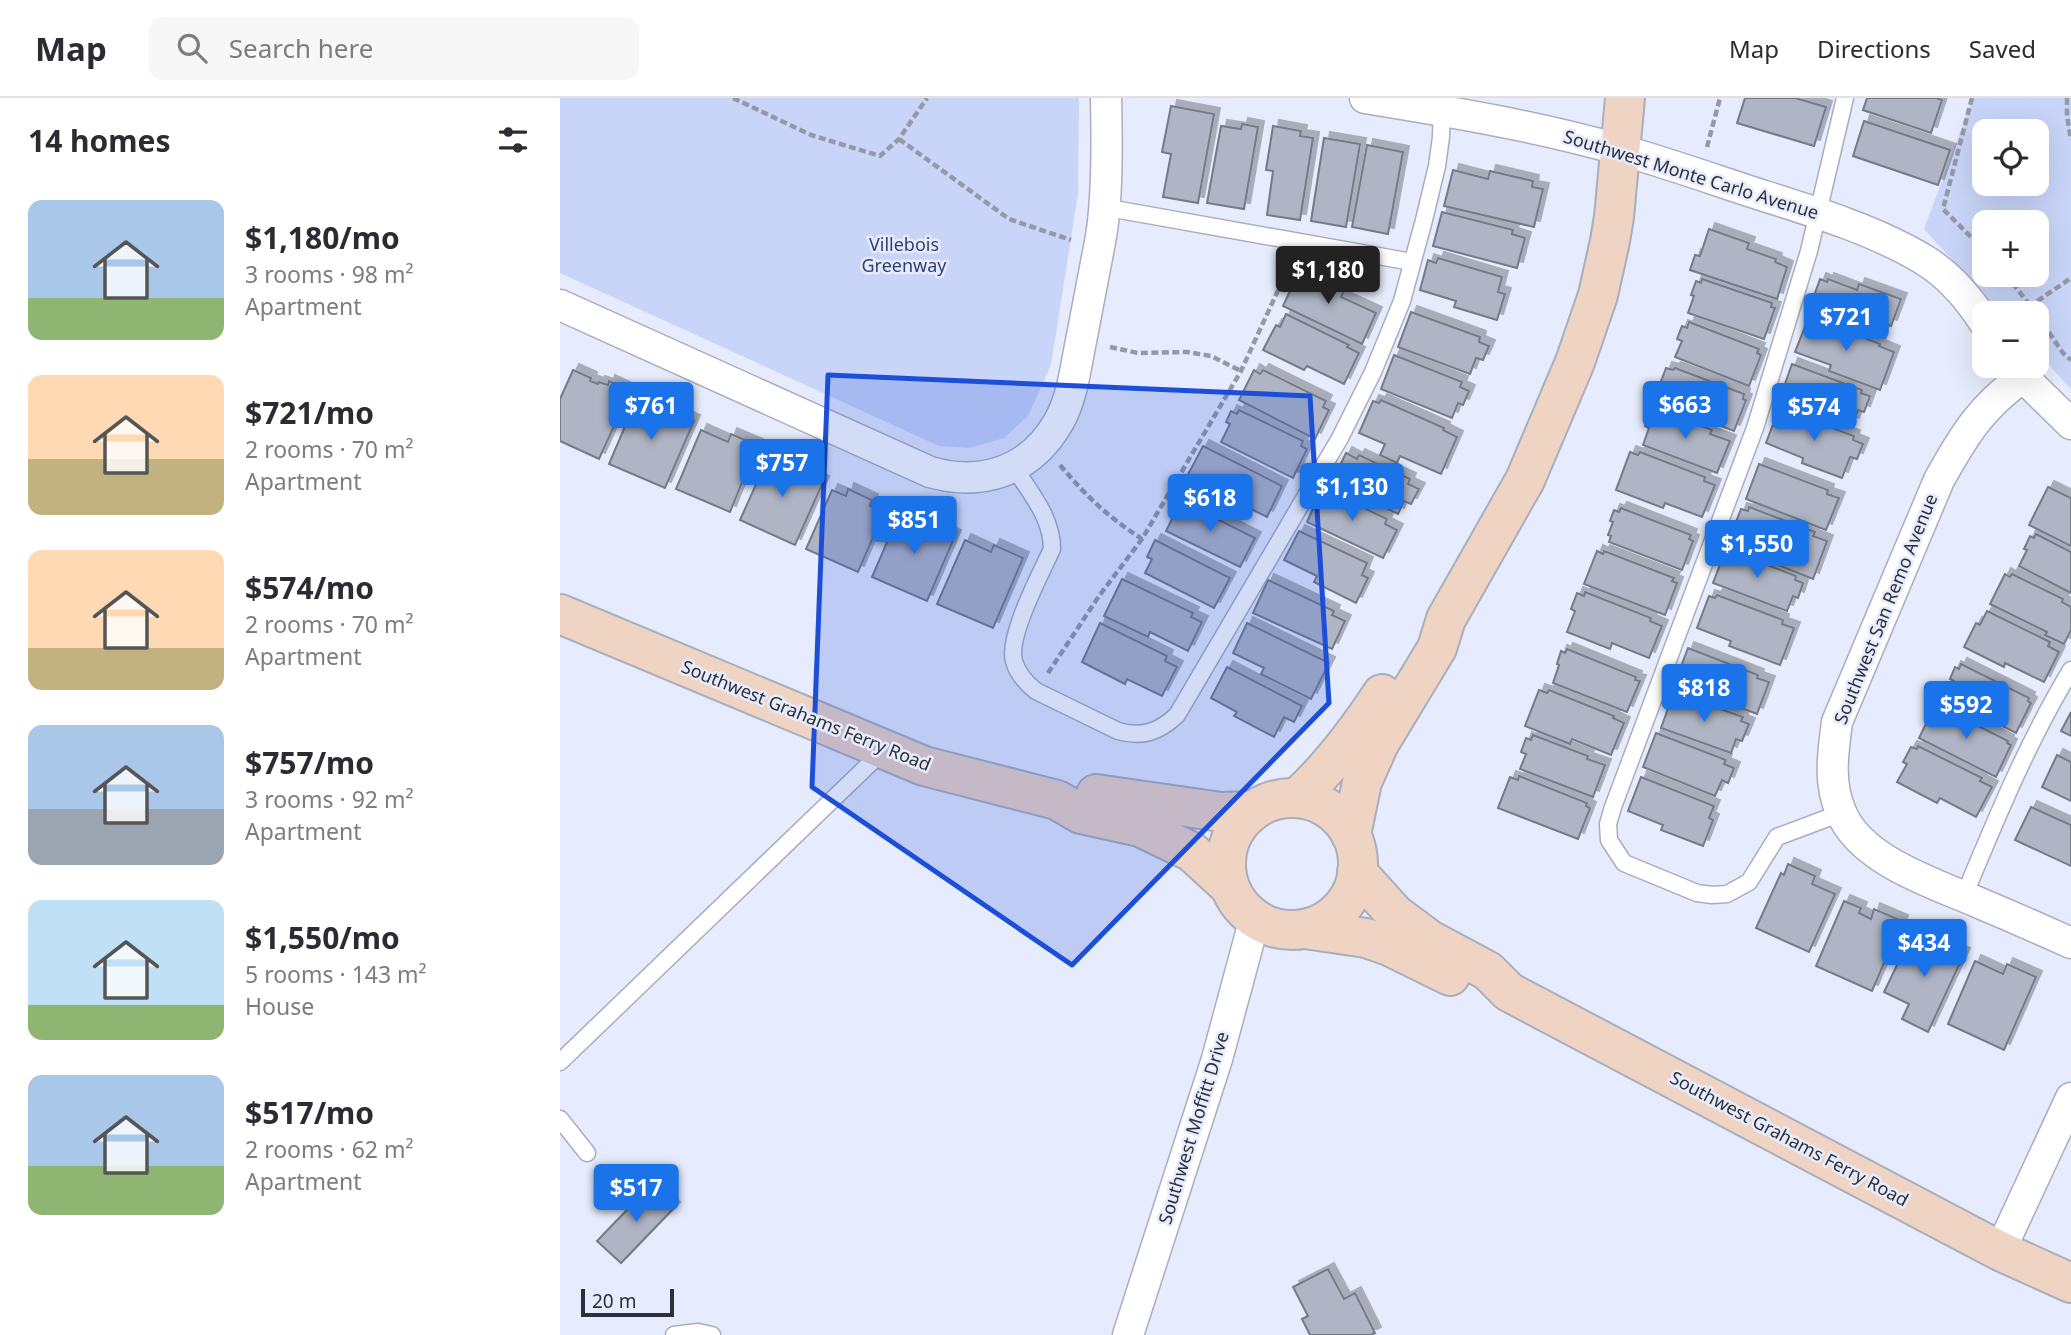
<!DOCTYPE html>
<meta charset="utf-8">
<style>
body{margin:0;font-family:"Noto Sans",sans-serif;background:#f7f7f7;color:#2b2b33;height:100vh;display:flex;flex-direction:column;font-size:26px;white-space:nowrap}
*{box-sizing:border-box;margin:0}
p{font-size:23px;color:#7c7c81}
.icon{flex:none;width:38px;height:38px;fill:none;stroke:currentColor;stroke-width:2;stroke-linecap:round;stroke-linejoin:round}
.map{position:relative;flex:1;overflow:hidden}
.side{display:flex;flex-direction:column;background:#fff;width:560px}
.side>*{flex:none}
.tools{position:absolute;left:1412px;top:21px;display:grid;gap:14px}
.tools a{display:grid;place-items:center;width:77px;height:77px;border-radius:14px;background:#fff;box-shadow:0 7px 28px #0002;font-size:35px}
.scale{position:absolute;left:21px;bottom:18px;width:93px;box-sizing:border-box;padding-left:7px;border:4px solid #2e3037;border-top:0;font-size:19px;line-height:24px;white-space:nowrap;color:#2e3037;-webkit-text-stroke:5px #e6ecfd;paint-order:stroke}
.price{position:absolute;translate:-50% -60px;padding:0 16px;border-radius:7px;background:#1a73e8;color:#fff;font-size:23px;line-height:46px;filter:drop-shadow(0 2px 4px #0008)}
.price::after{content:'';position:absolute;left:50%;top:42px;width:21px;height:16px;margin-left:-10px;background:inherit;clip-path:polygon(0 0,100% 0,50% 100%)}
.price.selected{background:#222;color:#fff}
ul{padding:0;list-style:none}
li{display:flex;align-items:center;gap:21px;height:175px;padding:0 28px}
li span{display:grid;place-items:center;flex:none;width:196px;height:140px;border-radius:14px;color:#555}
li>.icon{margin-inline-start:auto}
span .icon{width:84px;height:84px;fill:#fffc;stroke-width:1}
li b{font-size:30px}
h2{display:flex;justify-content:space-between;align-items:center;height:84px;padding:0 28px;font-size:30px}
header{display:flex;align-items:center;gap:42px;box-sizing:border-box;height:98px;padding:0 35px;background:#fff;border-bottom:2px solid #e1e1e2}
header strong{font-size:33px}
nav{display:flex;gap:38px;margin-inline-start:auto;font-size:24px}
.search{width:490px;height:63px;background:#f7f7f7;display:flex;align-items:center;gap:18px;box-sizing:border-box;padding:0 24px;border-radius:14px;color:#7c7c81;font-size:26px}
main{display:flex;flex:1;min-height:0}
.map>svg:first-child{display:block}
</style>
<header>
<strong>Map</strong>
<div class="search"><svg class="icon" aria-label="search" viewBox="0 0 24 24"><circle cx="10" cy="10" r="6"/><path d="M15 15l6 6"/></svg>Search here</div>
<nav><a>Map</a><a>Directions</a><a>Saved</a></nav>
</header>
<main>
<section class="side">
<h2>14 homes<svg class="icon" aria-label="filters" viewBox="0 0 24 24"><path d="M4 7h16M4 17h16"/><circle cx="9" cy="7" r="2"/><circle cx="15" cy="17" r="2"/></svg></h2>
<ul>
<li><span style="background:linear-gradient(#a9c7e8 70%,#8fb573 0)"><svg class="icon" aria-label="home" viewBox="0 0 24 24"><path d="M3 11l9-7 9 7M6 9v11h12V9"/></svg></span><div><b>$1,180/mo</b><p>3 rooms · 98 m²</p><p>Apartment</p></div></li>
<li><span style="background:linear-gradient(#ffd9b3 60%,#c2b280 0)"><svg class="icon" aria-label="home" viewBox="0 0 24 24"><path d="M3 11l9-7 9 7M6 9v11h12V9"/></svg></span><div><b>$721/mo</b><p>2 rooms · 70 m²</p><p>Apartment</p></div></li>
<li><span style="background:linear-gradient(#ffd9b3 70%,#c2b280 0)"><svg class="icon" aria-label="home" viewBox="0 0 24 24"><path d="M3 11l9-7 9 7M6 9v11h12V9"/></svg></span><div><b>$574/mo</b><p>2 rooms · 70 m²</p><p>Apartment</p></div></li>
<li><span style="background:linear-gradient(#a9c7e8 60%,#9aa5b1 0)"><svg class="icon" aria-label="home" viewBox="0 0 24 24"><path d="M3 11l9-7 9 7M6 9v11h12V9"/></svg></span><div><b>$757/mo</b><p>3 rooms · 92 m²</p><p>Apartment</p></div></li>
<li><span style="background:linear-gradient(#bfe0f5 75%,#8fb573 0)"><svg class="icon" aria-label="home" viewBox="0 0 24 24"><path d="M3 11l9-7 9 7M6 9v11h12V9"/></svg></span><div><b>$1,550/mo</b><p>5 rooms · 143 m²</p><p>House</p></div></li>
<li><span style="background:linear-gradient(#a9c7e8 65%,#8fb573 0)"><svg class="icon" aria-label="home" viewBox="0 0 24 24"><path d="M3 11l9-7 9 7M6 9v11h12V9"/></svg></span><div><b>$517/mo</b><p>2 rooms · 62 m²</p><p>Apartment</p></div></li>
</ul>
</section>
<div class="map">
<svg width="1511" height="1237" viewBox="0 0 1511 1237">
<defs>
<filter id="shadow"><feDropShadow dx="6" dy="-6" stdDeviation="0" flood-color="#0004"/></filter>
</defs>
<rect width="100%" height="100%" fill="#e6ecfd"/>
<g fill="#c8d5f8" fill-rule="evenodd">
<polygon points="0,0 519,0 518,96 491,267 468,318 444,340 410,350 379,348 0,175"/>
<path d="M1413,0h98v291l-34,-37v-39h-36l-77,-84zM1424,33h53v53h-53zM1424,124h53v53h-53z"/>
</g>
<g fill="#afb5c5" stroke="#757a89" stroke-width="2" filter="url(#shadow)">
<polygon points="1185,0 1235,0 1266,9 1254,48 1177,25"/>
<polygon points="1307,0 1376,0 1382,2 1371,35 1303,12"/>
<polygon points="611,8 654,16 638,105 603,99 611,56 602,54"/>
<polygon points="1304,23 1390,52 1378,87 1293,58"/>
<polygon points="682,26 698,29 684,111 647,105 661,28 681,31"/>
<polygon points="713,28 741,33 740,38 753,40 740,122 707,117 713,73 706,72"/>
<polygon points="764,40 800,46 786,129 751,123"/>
<polygon points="807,47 843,54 828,136 792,129"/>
<polygon points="893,72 928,81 930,73 973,83 972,89 983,91 974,129 884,108"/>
<polygon points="882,114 953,132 952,136 965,140 957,170 873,148"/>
<polygon points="1149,131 1189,145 1187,151 1216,161 1215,164 1227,169 1217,201 1130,172 1135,157 1140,158"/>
<polygon points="878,160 942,179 938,194 945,196 937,222 894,209 896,203 860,192 868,162 876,165"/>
<polygon points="741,169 785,190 781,199 816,215 802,246 723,208"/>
<polygon points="1142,181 1212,205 1211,209 1215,210 1204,241 1128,215 1134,198 1131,197 1136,183 1141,185"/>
<polygon points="1260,181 1267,184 1268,181 1297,192 1299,186 1341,201 1331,228 1326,226 1321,239 1249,212"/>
<polygon points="851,214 920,239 919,244 929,248 923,262 916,260 910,276 838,249"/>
<polygon points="726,216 789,247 787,249 799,255 784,286 747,268 744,272 703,252 716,227 720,229"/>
<polygon points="1248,221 1255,224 1256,221 1320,246 1319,248 1334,254 1320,292 1269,273 1271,267 1235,254"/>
<polygon points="1129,224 1199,251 1197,255 1201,257 1189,288 1115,259 1122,243 1117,241 1122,228 1127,230"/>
<polygon points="834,257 902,284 900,289 909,293 903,307 898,305 892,320 821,291"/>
<polygon points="1232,266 1302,292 1301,295 1310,298 1304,314 1298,312 1293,326 1220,300"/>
<polygon points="1106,270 1113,272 1115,270 1184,296 1183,301 1186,302 1174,333 1094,302"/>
<polygon points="13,272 31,280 30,283 38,286 39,284 48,287 49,283 70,293 39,361 0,343 0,301"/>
<polygon points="694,272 700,276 703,272 766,303 763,309 769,312 755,341 679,302"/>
<polygon points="78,298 134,323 105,390 49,366"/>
<polygon points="821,302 884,330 883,332 897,339 881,376 840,358 837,365 820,357 825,346 799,335 813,303 819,305"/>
<polygon points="1098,311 1152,332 1150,336 1170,343 1157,375 1083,347 1089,330 1085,328 1091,313 1097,315"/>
<polygon points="679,312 743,343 741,348 747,351 733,380 661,344 670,326 666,324 671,313 677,316"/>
<polygon points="1218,313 1226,316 1227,313 1294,338 1293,342 1303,346 1297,361 1290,359 1282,380 1242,365 1243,360 1206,345"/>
<polygon points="141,332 168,344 171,336 197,347 170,414 116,391"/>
<polygon points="643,348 722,388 707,419 671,401 668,406 624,384"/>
<polygon points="211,353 240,365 237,372 263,384 235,447 180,422"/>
<polygon points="1070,354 1078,357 1080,354 1145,379 1144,383 1155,387 1142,419 1105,405 1103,410 1056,392"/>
<polygon points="786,355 797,361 799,357 850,381 848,386 859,391 851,406 844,403 838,416 772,384"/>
<polygon points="1199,366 1268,392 1267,396 1279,400 1266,432 1186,401"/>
<polygon points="1488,389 1511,400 1511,448 1469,427"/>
<polygon points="762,390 827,421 825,426 837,432 823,460 747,424"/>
<polygon points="288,391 312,402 310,408 324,414 298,474 246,451 272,392 286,398"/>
<polygon points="621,403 695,440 680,469 606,433"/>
<polygon points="1189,409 1255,434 1253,438 1267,443 1253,481 1203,461 1205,456 1169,442 1181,411 1188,413"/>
<polygon points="1061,410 1131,437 1129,441 1133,443 1122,472 1049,444 1051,438 1048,437 1053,424 1050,423 1054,412 1059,414"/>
<polygon points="340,414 395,438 367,503 312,479"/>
<polygon points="739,433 807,465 802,477 808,480 796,505 754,484 757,478 724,462"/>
<polygon points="1476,436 1511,454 1511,495 1459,468 1467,452 1464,451 1470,438 1474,440"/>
<polygon points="405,442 431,454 434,447 463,460 433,530 377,506"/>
<polygon points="595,442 670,480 654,510 585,475 592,461 587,459"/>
<polygon points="1166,451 1236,478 1235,482 1243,485 1238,500 1233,498 1227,513 1153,485"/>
<polygon points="1037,453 1043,456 1044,453 1114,480 1112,483 1117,485 1105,517 1024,486"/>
<polygon points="1445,476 1450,479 1452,476 1503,501 1502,504 1511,509 1511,532 1504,546 1485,537 1487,534 1430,506"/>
<polygon points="562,481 633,515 631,519 642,524 628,553 590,534 588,539 544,518"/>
<polygon points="708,482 774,513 772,517 785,523 772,551 693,515"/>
<polygon points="1025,494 1091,520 1090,523 1102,528 1089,560 1052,545 1050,551 1007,534 1015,513 1011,511 1017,495 1024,498"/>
<polygon points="1157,497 1223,522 1222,526 1234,530 1220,567 1169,548 1171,543 1137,530 1149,498 1155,500"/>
<polygon points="1427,513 1490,544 1488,548 1499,554 1484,584 1445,565 1444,569 1404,549 1416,525 1420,527"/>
<polygon points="540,525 607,558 605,563 617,569 602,598 567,581 565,586 522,564"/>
<polygon points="687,525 769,565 751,601 701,576 704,570 673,555"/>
<polygon points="1128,550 1198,577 1197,580 1209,584 1197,616 1115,585"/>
<polygon points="1007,551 1076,579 1075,582 1080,583 1067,614 993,585 999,567 997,566 1001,553 1005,555"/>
<polygon points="1401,566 1469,600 1468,603 1471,605 1456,635 1386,600 1394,583 1390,581 1395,569 1399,571"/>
<polygon points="667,569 742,608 734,624 724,619 714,639 674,618 677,614 651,600"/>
<polygon points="979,592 987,595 989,592 1054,618 1053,620 1064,625 1051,657 1012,641 1010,646 965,628"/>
<polygon points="1113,597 1128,603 1129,600 1183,619 1181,623 1189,626 1182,643 1176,641 1171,655 1101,630"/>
<polygon points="1374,609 1382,613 1383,610 1448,643 1447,645 1451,647 1436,679 1359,640"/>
<polygon points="1511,614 1511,638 1501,633"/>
<polygon points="1096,635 1166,662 1164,666 1174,670 1168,685 1162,682 1155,698 1083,669"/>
<polygon points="973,637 1028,658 1027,661 1045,667 1033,699 960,671 966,656 961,654 966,640 971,642"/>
<polygon points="1358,648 1422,680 1420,683 1432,689 1416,719 1380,700 1377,705 1337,684 1347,666 1343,664 1351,649 1357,651"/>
<polygon points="1497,657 1511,664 1511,703 1482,689"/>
<polygon points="959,678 1027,705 1026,708 1030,710 1018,741 938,710 950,679 958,682"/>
<polygon points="1081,679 1154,708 1149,720 1153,722 1143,748 1101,732 1103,727 1068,713"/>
<polygon points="1471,709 1511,727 1511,768 1455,742"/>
<polygon points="1228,766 1255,778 1252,786 1275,796 1249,854 1196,830 1221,775 1224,777"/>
<polygon points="1284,803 1301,810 1299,815 1311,821 1314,811 1342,823 1312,893 1256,868"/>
<polygon points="1362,836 1404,856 1368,934 1342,921 1349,906 1324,894 1351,838 1359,842"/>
<polygon points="1415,863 1443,876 1447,866 1476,879 1444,952 1388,926"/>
<polygon points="91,1087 114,1110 61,1165 37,1143"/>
<polygon points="768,1171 784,1201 795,1195 815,1235 811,1237 750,1237 742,1221 748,1218 733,1189"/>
</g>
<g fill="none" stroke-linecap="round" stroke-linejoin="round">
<defs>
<g id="lane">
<polyline points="543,109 852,164"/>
<path d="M454,369c16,26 38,50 38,82 -11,24 -45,88 -38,112 3,12 12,22 22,30l82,40c24,7 41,1 59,-16l163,-277 33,-66 29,-71 22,-81 13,-54 4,-29 1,-31"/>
<polyline points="1281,715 1217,739 1189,784 1167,796 1152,797 1137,795 1064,765 1049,742 1048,726 1053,709 1195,330 1249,153 1285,0"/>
<path d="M1404,798c32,-77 64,-155 107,-226"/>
<polyline points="0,964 324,652"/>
<polyline points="0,1021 27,1055"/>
<polyline points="114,1237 138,1234 152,1237"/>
</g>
<g id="street">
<path d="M805,0c86,14 172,28 256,52 46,13 91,29 137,44 54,17 120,37 168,67 25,16 42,36 58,61"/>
<path d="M0,207l370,167c52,15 100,-1 128,-49 15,-25 18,-59 24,-87 6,-31 12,-63 18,-94 8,-41 7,-102 6,-144"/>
<polyline points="1455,268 1463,279 1511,326"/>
<path d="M1463,279c-42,30 -59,58 -84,103l-102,242c-4,31 -9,60 4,90 19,48 92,71 136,90 31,13 63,27 94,41"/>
<polyline points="1440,1153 1511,1000"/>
<polyline points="568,1237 657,961 691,835 697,822"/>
</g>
<g id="secondary">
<polyline points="0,516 364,668 497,702 521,716 580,729 632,754 670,789"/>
<polyline points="536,696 661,714 693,713"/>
<path d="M737,700c34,-31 60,-66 85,-104"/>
<circle cx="732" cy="766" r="66"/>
<polyline points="791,737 802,684 819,646 877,550 886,521 965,382 1015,264 1038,197 1050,143 1054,119 1065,0"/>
<polyline points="797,774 835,816 870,842 928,873 949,894 1440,1153 1511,1185"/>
<polyline points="745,831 806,840 829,848 890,878"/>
</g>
</defs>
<use href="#lane" stroke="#a8aebe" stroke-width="19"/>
<use href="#street" stroke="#a8aebe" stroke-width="33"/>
<use href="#secondary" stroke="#a8aebe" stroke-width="42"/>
<g stroke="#9599a6" stroke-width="4.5" stroke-dasharray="7 3.5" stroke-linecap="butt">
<polyline points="173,0 251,37 320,58 339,41 367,0"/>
<polyline points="1412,0 1383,111 1424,152"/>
<polyline points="1507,0 1507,18 1511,42"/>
<polyline points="339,41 449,121 511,142"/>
<polyline points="1147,49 1160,0"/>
<polyline points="1446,177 1476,215"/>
<polyline points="1460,215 1511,180"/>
<polyline points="1477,217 1503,255 1511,262"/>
<polyline points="550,249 578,255 627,254 651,258 681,273"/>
<path d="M500,367c27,32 47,51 82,74"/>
<polyline points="488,575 539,498 582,441 681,273 731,164"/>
</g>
<use href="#lane" stroke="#fff" stroke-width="16"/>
<use href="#street" stroke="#fff" stroke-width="30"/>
<use href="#secondary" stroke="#efd4c4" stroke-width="38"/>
</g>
<path fill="#1d4ed8" fill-opacity="0.2" stroke="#1d4ed8" stroke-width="5" stroke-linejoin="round" d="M268,277l482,21 19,307 -257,262 -260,-178z"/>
<g text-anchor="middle" stroke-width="5" stroke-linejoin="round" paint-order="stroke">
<g font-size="18" fill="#2e3037" stroke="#e6ecfd">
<text transform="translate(1131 77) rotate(17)" y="6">Southwest Monte Carlo Avenue</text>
<text transform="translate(1326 511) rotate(-68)" y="6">Southwest San Remo Avenue</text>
<text transform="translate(246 618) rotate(22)" y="6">Southwest Grahams Ferry Road</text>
<text transform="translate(634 1030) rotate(-73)" y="6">Southwest Moffitt Drive</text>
<text transform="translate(1229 1041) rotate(28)" y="6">Southwest Grahams Ferry Road</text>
</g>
<g font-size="18" fill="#2f4078" stroke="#e6ecfd">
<text x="344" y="153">Villebois<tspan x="344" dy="21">Greenway</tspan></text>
</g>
</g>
</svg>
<div class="tools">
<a><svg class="icon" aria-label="locate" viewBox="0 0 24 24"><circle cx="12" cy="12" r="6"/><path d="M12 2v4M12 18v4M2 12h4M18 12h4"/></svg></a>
<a>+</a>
<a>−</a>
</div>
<div class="scale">20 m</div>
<b class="price selected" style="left:768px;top:208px">$1,180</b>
<b class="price" style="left:1286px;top:255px">$721</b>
<b class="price" style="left:1125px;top:343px">$663</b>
<b class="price" style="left:91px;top:344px">$761</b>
<b class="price" style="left:1254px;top:345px">$574</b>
<b class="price" style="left:222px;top:401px">$757</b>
<b class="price" style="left:792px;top:425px">$1,130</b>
<b class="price" style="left:650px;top:436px">$618</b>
<b class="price" style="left:354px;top:458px">$851</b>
<b class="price" style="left:1197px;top:482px">$1,550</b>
<b class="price" style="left:1144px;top:626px">$818</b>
<b class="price" style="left:1406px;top:643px">$592</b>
<b class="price" style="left:1364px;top:881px">$434</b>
<b class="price" style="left:76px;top:1126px">$517</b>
</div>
</main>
